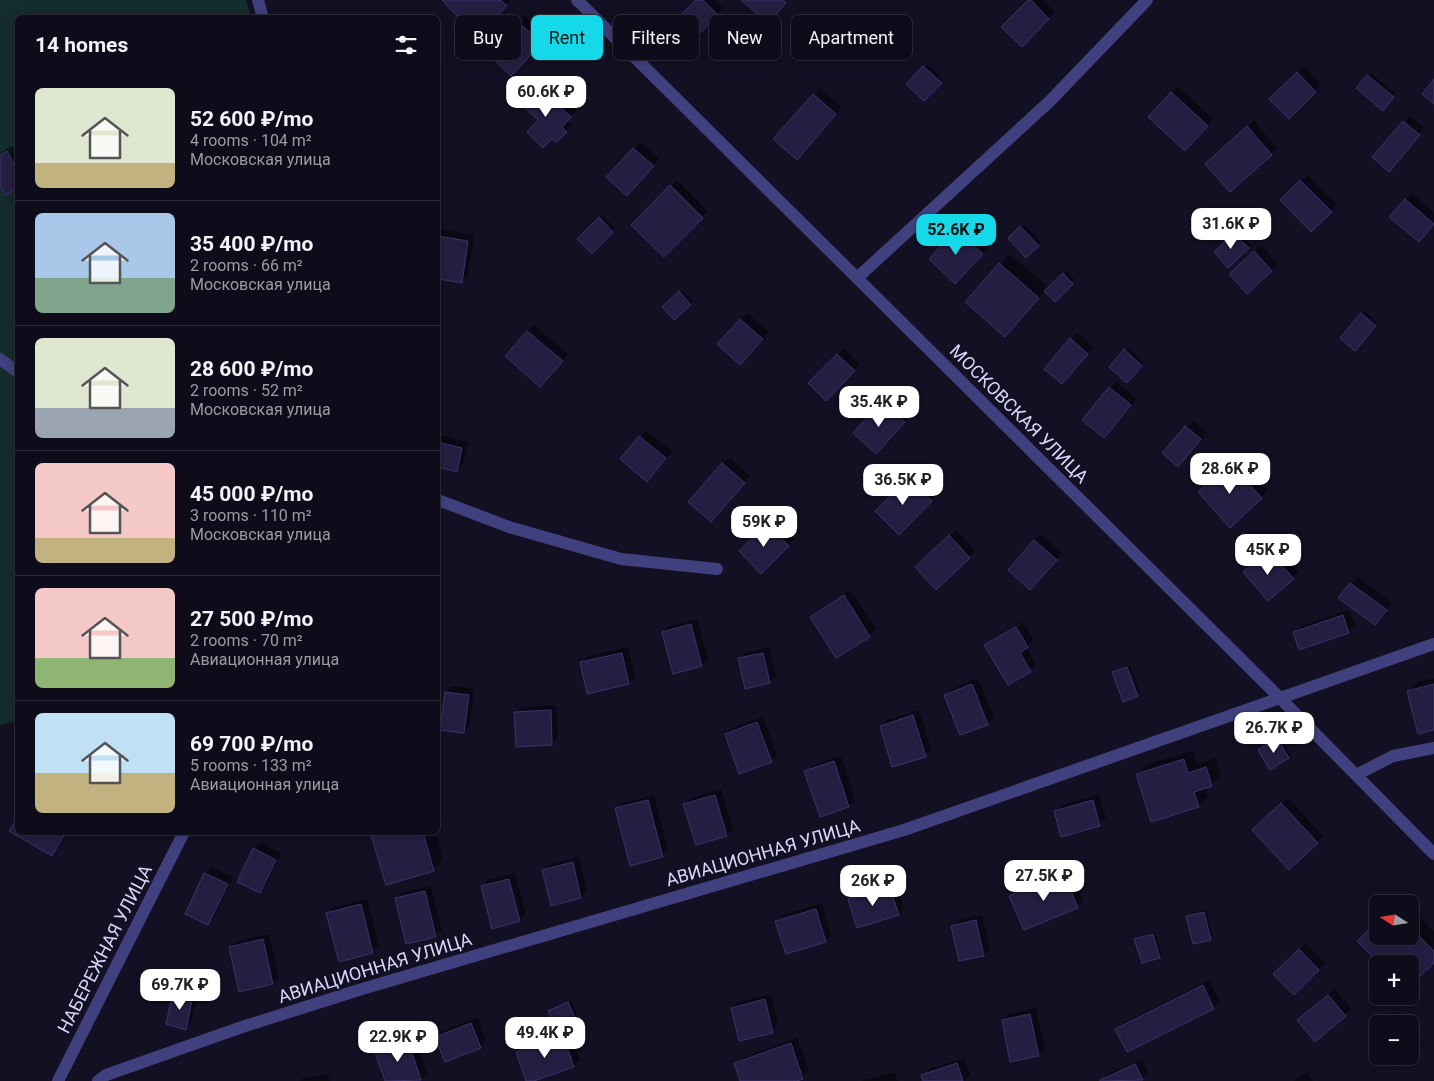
<!DOCTYPE html>
<meta charset="utf-8">
<style>
body{margin:0;font-family:Roboto,sans-serif;background:#1c1a27;color:#f1f3f6;height:100vh;display:flex;flex-direction:column;font-size:19px;white-space:nowrap}
*{box-sizing:border-box;margin:0}
p{font-size:16px;color:#9b9ba2}
.icon{flex:none;width:28px;height:28px;fill:none;stroke:currentColor;stroke-width:2;stroke-linecap:round;stroke-linejoin:round}
.map{position:relative;flex:1;overflow:hidden}
.drawer{position:absolute;left:15px;top:15px;width:425px;height:820px;display:flex;flex-direction:column;background:#0e0c1a;border-radius:8px;box-shadow:0 2px 12px #0003,0 0 0 1px #2e2c39}
.drawer>*{flex:none}
.guide{position:absolute;left:455px;top:15px;width:475px;height:45px;display:flex;gap:10px}
.needle{width:32px;rotate:282deg}
.buttons{position:absolute;left:1369px;top:895px;display:grid;gap:10px}
.buttons a{display:grid;place-items:center;width:50px;height:50px;border-radius:8px;background:#0e0c1a;box-shadow:0 2px 12px #0003,0 0 0 1px #2e2c39;font-size:25px}
.price{position:absolute;translate:-50% -42px;padding:0 11px;border-radius:10px;background:#fff;color:#222;font-size:16px;line-height:32px;filter:drop-shadow(0 1px 2px #0008)}
.price::after{content:'';position:absolute;left:50%;top:30px;width:15px;height:11px;margin-left:-8px;background:inherit;clip-path:polygon(0 0,100% 0,50% 100%)}
.price.active{background:#15d9e8;color:#111}
ul{padding:0;list-style:none}
li{display:flex;align-items:center;gap:15px;height:125px;padding:0 20px}
li+li{border-top:1px solid #2e2c39}
li span{display:grid;place-items:center;flex:none;width:140px;height:100px;border-radius:8px;color:#555}
li>.icon{margin-inline-start:auto}
span .icon{width:60px;height:60px;fill:#fffc;stroke-width:1}
li b{font-size:21px}
h2{display:flex;justify-content:space-between;align-items:center;height:60px;padding:0 20px;font-size:21px}
.tag{padding:0 18px;border-radius:8px;background:#0e0c1a;box-shadow:0 2px 12px #0003,0 0 0 1px #2e2c39;font-size:18px;line-height:45px}
.tag.active{background:#15d9e8;color:#111}
.map>svg:first-child{display:block}
</style>
<div class="map">
<svg width="1434" height="1081" viewBox="0 0 1434 1081">
<rect width="100%" height="100%" fill="#131023"/>
<polygon fill="#142c2b" points="0,0 246,0 251,17 18,18 18,721 0,725"/>
<g fill="#0007">
<polygon points="443,0 511,0 506,5"/>
<polygon points="697,0 715,0 723,8 692,39"/>
<polygon points="1030,0 1043,0 1055,12 1022,45"/>
<polygon points="525,16 547,37 517,68 490,54"/>
<polygon points="927,64 943,79 924,99 908,84"/>
<polygon points="1304,66 1321,84 1289,117 1271,99"/>
<polygon points="1371,73 1396,94 1383,109 1357,88"/>
<polygon points="546,82 576,110 567,120 572,125 556,140 540,120 524,105"/>
<polygon points="1178,86 1213,119 1185,150 1149,116"/>
<polygon points="820,88 842,107 803,152 814,95"/>
<polygon points="1410,116 1425,128 1395,164 1374,157"/>
<polygon points="1254,121 1277,148 1230,190 1213,158"/>
<polygon points="641,142 659,159 633,188 608,177"/>
<polygon points="13,146 18,155 18,187 0,181 0,153"/>
<polygon points="1307,175 1337,205 1311,230 1282,200"/>
<polygon points="677,180 708,211 664,255 633,225"/>
<polygon points="1412,193 1434,213 1434,223 1425,234 1391,217"/>
<polygon points="602,215 615,228 592,252 579,239"/>
<polygon points="963,224 988,247 955,282 931,259"/>
<polygon points="1024,224 1041,242 1026,256 1009,238"/>
<polygon points="438,229 474,235 468,275 462,281 438,277"/>
<polygon points="1238,231 1251,245 1228,266 1216,252"/>
<polygon points="1261,245 1278,264 1247,292 1231,274"/>
<polygon points="1010,254 1049,288 1066,271 1075,280 1055,300 1045,291 1015,326 967,302"/>
<polygon points="682,290 693,301 674,318 664,307"/>
<polygon points="1365,311 1378,323 1358,346 1362,314"/>
<polygon points="747,313 769,332 747,357 719,344"/>
<polygon points="534,325 568,354 546,379 527,331"/>
<polygon points="1077,333 1094,347 1068,376 1071,339"/>
<polygon points="844,348 860,364 826,399 810,383"/>
<polygon points="1128,348 1144,362 1126,381 1110,367"/>
<polygon points="1116,382 1137,399 1104,436 1084,419"/>
<polygon points="889,396 910,415 882,446 855,433"/>
<polygon points="1193,420 1207,433 1184,459 1164,453"/>
<polygon points="646,431 672,451 653,474 640,437"/>
<polygon points="438,435 468,442 463,464 457,470 438,466"/>
<polygon points="1237,457 1268,491 1230,526 1205,486"/>
<polygon points="730,458 750,476 717,514 723,464"/>
<polygon points="916,473 937,494 899,533 877,511"/>
<polygon points="773,518 794,539 761,572 741,551"/>
<polygon points="956,530 975,551 936,588 916,567"/>
<polygon points="1041,534 1062,553 1037,582 1010,569"/>
<polygon points="1276,544 1299,572 1268,600 1251,566"/>
<polygon points="1358,577 1392,603 1375,624 1340,598"/>
<polygon points="850,590 876,629 869,636 837,656 812,617 818,611"/>
<polygon points="1349,610 1355,625 1348,631 1295,633 1301,626"/>
<polygon points="697,619 708,659 701,665 663,632 669,626"/>
<polygon points="1022,621 1034,640 1026,647 1036,664 1030,671 986,645 991,640 991,642 1022,624 1021,622 992,639"/>
<polygon points="628,647 635,677 629,683 581,663 588,656"/>
<polygon points="769,647 776,676 769,682 740,659 746,653"/>
<polygon points="1130,665 1140,692 1137,695 1113,673 1116,670"/>
<polygon points="978,678 994,717 987,724 945,695 952,689"/>
<polygon points="1434,678 1434,729 1408,691 1418,682"/>
<polygon points="452,686 474,689 470,725 463,732 446,692"/>
<polygon points="556,705 558,738 552,744 516,713 522,707"/>
<polygon points="919,710 931,749 925,756 881,726 887,720"/>
<polygon points="763,717 777,754 771,761 726,734 732,728"/>
<polygon points="1280,736 1291,755 1288,757 1259,750"/>
<polygon points="1193,750 1197,764 1216,758 1221,775 1211,785 1205,787 1208,796 1198,806 1137,774 1147,765"/>
<polygon points="841,756 855,800 849,806 806,772 812,766"/>
<polygon points="721,789 733,828 727,835 684,805 691,798"/>
<polygon points="1099,794 1106,818 1099,825 1055,811 1062,805"/>
<polygon points="654,795 668,850 662,856 616,809 623,803"/>
<polygon points="1288,798 1323,836 1289,869 1259,823"/>
<polygon points="18,832 68,832 58,848 52,854"/>
<polygon points="372,832 435,832 443,860 433,870"/>
<polygon points="261,843 281,853 266,885 259,891 254,849"/>
<polygon points="579,857 587,891 581,897 544,870 550,864"/>
<polygon points="211,867 233,877 214,918 208,924 205,874"/>
<polygon points="1070,868 1083,901 1077,907 1011,896 1017,890"/>
<polygon points="515,873 526,914 519,920 482,886 488,880"/>
<polygon points="896,881 904,908 898,914 849,900 855,893"/>
<polygon points="431,886 442,930 435,936 397,898 403,892"/>
<polygon points="367,899 379,945 373,951 339,960 328,914 334,907"/>
<polygon points="1402,899 1407,904 1397,904"/>
<polygon points="822,903 831,935 825,941 777,921 783,915"/>
<polygon points="1410,907 1434,932 1434,961 1410,984 1410,964 1359,941 1378,936 1410,936"/>
<polygon points="1206,909 1213,936 1210,938 1187,916 1190,914"/>
<polygon points="982,915 990,949 983,955 953,926 959,920"/>
<polygon points="1155,932 1162,954 1159,957 1136,939 1139,937"/>
<polygon points="269,934 279,977 273,983 231,947 237,941"/>
<polygon points="1306,944 1325,963 1294,993 1275,974"/>
<polygon points="1209,980 1220,1001 1214,1008 1128,1051 1117,1029 1123,1023"/>
<polygon points="181,986 199,990 191,1022 185,1028 174,992"/>
<polygon points="1335,989 1351,1009 1345,1015 1305,1014"/>
<polygon points="771,994 778,1025 772,1031 732,1008 738,1002"/>
<polygon points="571,1000 578,1017 575,1019 550,1011"/>
<polygon points="1036,1008 1045,1049 1039,1055 1003,1020 1009,1014"/>
<polygon points="478,1017 486,1041 480,1047 437,1037 443,1031"/>
<polygon points="570,1030 580,1060 573,1066 528,1081 518,1052 524,1046"/>
<polygon points="414,1035 427,1073 420,1079 415,1081 387,1081 377,1052 383,1046"/>
<polygon points="797,1038 809,1071 803,1078 793,1081 741,1081 735,1064 742,1058"/>
<polygon points="964,1058 970,1075 964,1081 925,1081 923,1076 929,1069"/>
<polygon points="1142,1059 1148,1073 1142,1079 1138,1081 1102,1081 1108,1074"/>
<polygon points="895,1072 898,1081 861,1081"/>
<polygon points="1308,1072 1313,1081 1294,1081"/>
<polygon points="328,1074 330,1081 300,1081 303,1078"/>
</g>
<g fill="#241e42" stroke="#3c326c">
<polygon points="442,0 501,0 507,6 476,36"/>
<polygon points="696,0 703,0 718,15 692,41 673,22"/>
<polygon points="741,0 783,0 786,3 768,23"/>
<polygon points="1028,0 1031,0 1049,19 1022,47 1001,27"/>
<polygon points="518,22 542,43 511,76 488,54"/>
<polygon points="923,66 942,83 924,101 906,84"/>
<polygon points="1297,72 1316,92 1289,119 1269,99"/>
<polygon points="1367,75 1394,97 1383,111 1356,88"/>
<polygon points="1434,79 1434,104 1422,94"/>
<polygon points="539,87 571,117 562,127 567,132 557,142 552,139 543,148 527,132 538,120 522,105"/>
<polygon points="1171,92 1208,126 1185,151 1148,117"/>
<polygon points="813,94 836,114 797,160 773,139"/>
<polygon points="1403,121 1420,135 1389,172 1372,157"/>
<polygon points="1247,126 1272,155 1230,192 1205,164"/>
<polygon points="633,148 654,166 627,196 606,177"/>
<polygon points="7,151 18,173 18,188 5,195 0,184 0,155"/>
<polygon points="1300,180 1332,212 1311,232 1280,200"/>
<polygon points="670,185 703,218 664,257 631,225"/>
<polygon points="1405,199 1434,224 1419,242 1389,217"/>
<polygon points="599,217 613,232 592,254 577,239"/>
<polygon points="1020,226 1039,246 1026,258 1008,238"/>
<polygon points="956,229 983,254 955,284 929,259"/>
<polygon points="1234,233 1249,248 1228,268 1214,252"/>
<polygon points="438,236 468,241 462,283 438,279"/>
<polygon points="1254,251 1272,271 1247,294 1229,274"/>
<polygon points="999,263 1039,298 1005,337 965,302"/>
<polygon points="1063,273 1073,284 1055,302 1044,291"/>
<polygon points="679,291 691,305 674,320 662,307"/>
<polygon points="1361,313 1376,326 1355,351 1340,338"/>
<polygon points="740,319 763,339 740,365 717,344"/>
<polygon points="527,331 563,361 540,387 505,356"/>
<polygon points="1070,338 1088,354 1062,384 1044,369"/>
<polygon points="1124,349 1142,366 1127,383 1109,367"/>
<polygon points="837,354 855,371 826,401 808,383"/>
<polygon points="1109,387 1131,405 1104,438 1082,420"/>
<polygon points="882,401 905,422 876,454 853,433"/>
<polygon points="1185,426 1201,439 1178,467 1162,453"/>
<polygon points="639,436 666,458 647,482 620,459"/>
<polygon points="438,442 462,448 457,472 438,467"/>
<polygon points="722,463 745,483 711,522 688,502"/>
<polygon points="1230,463 1262,498 1230,528 1198,492"/>
<polygon points="908,478 932,501 899,535 875,511"/>
<polygon points="766,523 789,546 761,574 739,551"/>
<polygon points="949,535 970,558 936,590 915,567"/>
<polygon points="1034,540 1057,560 1030,590 1008,570"/>
<polygon points="1269,550 1294,579 1268,601 1243,572"/>
<polygon points="1350,583 1387,610 1375,625 1338,598"/>
<polygon points="844,595 870,637 836,658 810,617"/>
<polygon points="1343,615 1349,633 1299,650 1293,632"/>
<polygon points="691,624 702,666 673,674 662,632"/>
<polygon points="1016,627 1028,647 1020,653 1031,672 1008,685 984,645"/>
<polygon points="622,653 629,684 587,694 580,662"/>
<polygon points="763,653 770,683 745,689 738,658"/>
<polygon points="1127,667 1138,696 1123,702 1112,672"/>
<polygon points="972,684 988,725 960,735 944,695"/>
<polygon points="1434,684 1434,730 1418,734 1407,691"/>
<polygon points="445,692 469,695 464,733 440,730"/>
<polygon points="551,710 552,745 516,747 514,712"/>
<polygon points="913,715 926,757 892,767 880,726"/>
<polygon points="757,722 772,762 739,774 725,734"/>
<polygon points="1277,738 1289,758 1270,770 1258,750"/>
<polygon points="1184,759 1188,773 1206,767 1212,786 1194,792 1199,807 1151,822 1136,774"/>
<polygon points="834,761 849,807 820,817 804,771"/>
<polygon points="715,795 727,836 696,845 683,804"/>
<polygon points="648,800 663,857 630,866 615,808"/>
<polygon points="1093,800 1100,826 1061,837 1054,811"/>
<polygon points="1281,803 1318,843 1289,870 1252,830"/>
<polygon points="18,817 18,832 66,832 52,856 9,831"/>
<polygon points="370,832 423,832 434,871 386,885"/>
<polygon points="253,848 276,860 260,893 237,882"/>
<polygon points="573,862 581,898 551,906 542,870"/>
<polygon points="204,873 228,884 208,925 185,914"/>
<polygon points="1064,874 1078,908 1024,930 1009,896"/>
<polygon points="509,879 520,921 492,929 481,886"/>
<polygon points="889,886 899,915 857,928 848,899"/>
<polygon points="425,891 436,937 406,944 395,898"/>
<polygon points="361,904 373,953 339,962 326,913"/>
<polygon points="816,909 826,942 786,954 775,921"/>
<polygon points="1204,912 1211,940 1193,944 1186,916"/>
<polygon points="976,920 984,956 959,961 951,926"/>
<polygon points="1378,921 1378,936 1410,936 1410,927 1434,951 1434,963 1410,986 1410,964 1380,964 1357,941"/>
<polygon points="1153,934 1160,958 1142,963 1134,939"/>
<polygon points="263,939 273,984 239,992 229,947"/>
<polygon points="1299,949 1319,970 1294,995 1273,974"/>
<polygon points="1203,985 1214,1009 1127,1052 1115,1029"/>
<polygon points="173,992 193,996 186,1030 166,1024"/>
<polygon points="1328,995 1346,1016 1315,1042 1297,1020"/>
<polygon points="765,999 773,1033 739,1041 731,1008"/>
<polygon points="568,1002 576,1020 556,1029 548,1011"/>
<polygon points="1030,1014 1039,1056 1010,1062 1002,1020"/>
<polygon points="471,1023 481,1048 445,1062 435,1037"/>
<polygon points="563,1035 574,1067 534,1081 526,1081 516,1052"/>
<polygon points="408,1041 421,1080 385,1081 375,1052"/>
<polygon points="791,1043 803,1079 797,1081 740,1081 734,1063"/>
<polygon points="957,1063 963,1081 923,1081 921,1075"/>
<polygon points="1135,1064 1143,1080 1100,1081 1100,1080"/>
</g>
<g fill="none" stroke-linecap="round" stroke-linejoin="round">
<g stroke="#40407e" stroke-width="12">
<polyline points="857,278 1050,101 1147,0"/>
<polyline points="0,359 18,372"/>
<polyline points="438,500 509,527 621,559 717,569"/>
<polyline points="1356,775 1393,756 1434,748"/>
</g>
<g stroke="#40407e" stroke-width="12">
<polyline points="258,0 263,18"/>
<polyline points="577,0 1280,698 1434,854"/>
<polyline points="58,1081 184,832"/>
</g>
<polyline stroke="#40407e" stroke-width="12" points="98,1081 106,1075 242,1027 362,989 904,830 1434,644"/>
</g>
<g text-anchor="middle" stroke-width="4" stroke-linejoin="round" paint-order="stroke">
<g font-size="18" fill="#d9d6fb" stroke="#131023">
<text transform="translate(1019 414) rotate(45)" y="6">МОСКОВСКАЯ УЛИЦА</text>
<text transform="translate(763 853) rotate(-16)" y="6">АВИАЦИОННАЯ УЛИЦА</text>
<text transform="translate(105 949) rotate(-63)" y="6">НАБЕРЕЖНАЯ УЛИЦА</text>
<text transform="translate(375 968) rotate(-17)" y="6">АВИАЦИОННАЯ УЛИЦА</text>
</g>
</g>
</svg>
<div class="buttons">
<a><svg class="needle" viewBox="-14 -14 28 28"><path d="M0-13l5 13h-10z" fill="#e53935"/><path d="M0 13l5-13h-10z" fill="#9b9ba2"/></svg></a>
<a>+</a>
<a>−</a>
</div>
<b class="price" style="left:546px;top:118px">60.6K ₽</b>
<b class="price" style="left:1231px;top:250px">31.6K ₽</b>
<b class="price active" style="left:956px;top:256px">52.6K ₽</b>
<b class="price" style="left:879px;top:428px">35.4K ₽</b>
<b class="price" style="left:1230px;top:495px">28.6K ₽</b>
<b class="price" style="left:903px;top:506px">36.5K ₽</b>
<b class="price" style="left:764px;top:548px">59K ₽</b>
<b class="price" style="left:1268px;top:576px">45K ₽</b>
<b class="price" style="left:1274px;top:754px">26.7K ₽</b>
<b class="price" style="left:1044px;top:902px">27.5K ₽</b>
<b class="price" style="left:873px;top:907px">26K ₽</b>
<b class="price" style="left:180px;top:1011px">69.7K ₽</b>
<b class="price" style="left:545px;top:1059px">49.4K ₽</b>
<b class="price" style="left:398px;top:1063px">22.9K ₽</b>
<div class="guide">
<a class="tag">Buy</a>
<a class="tag active">Rent</a>
<a class="tag">Filters</a>
<a class="tag">New</a>
<a class="tag">Apartment</a>
</div>
<section class="drawer">
<h2>14 homes<svg class="icon" aria-label="filters" viewBox="0 0 24 24"><path d="M4 7h16M4 17h16"/><circle cx="9" cy="7" r="2"/><circle cx="15" cy="17" r="2"/></svg></h2>
<ul>
<li><span style="background:linear-gradient(#dfe7d0 75%,#c2b280 0)"><svg class="icon" aria-label="home" viewBox="0 0 24 24"><path d="M3 11l9-7 9 7M6 9v11h12V9"/></svg></span><div><b>52 600 ₽/mo</b><p>4 rooms · 104 m²</p><p>Московская улица</p></div></li>
<li><span style="background:linear-gradient(#a9c7e8 65%,#7fa58c 0)"><svg class="icon" aria-label="home" viewBox="0 0 24 24"><path d="M3 11l9-7 9 7M6 9v11h12V9"/></svg></span><div><b>35 400 ₽/mo</b><p>2 rooms · 66 m²</p><p>Московская улица</p></div></li>
<li><span style="background:linear-gradient(#dfe7d0 70%,#9aa5b1 0)"><svg class="icon" aria-label="home" viewBox="0 0 24 24"><path d="M3 11l9-7 9 7M6 9v11h12V9"/></svg></span><div><b>28 600 ₽/mo</b><p>2 rooms · 52 m²</p><p>Московская улица</p></div></li>
<li><span style="background:linear-gradient(#f6c9c9 75%,#c2b280 0)"><svg class="icon" aria-label="home" viewBox="0 0 24 24"><path d="M3 11l9-7 9 7M6 9v11h12V9"/></svg></span><div><b>45 000 ₽/mo</b><p>3 rooms · 110 m²</p><p>Московская улица</p></div></li>
<li><span style="background:linear-gradient(#f6c9c9 70%,#8fb573 0)"><svg class="icon" aria-label="home" viewBox="0 0 24 24"><path d="M3 11l9-7 9 7M6 9v11h12V9"/></svg></span><div><b>27 500 ₽/mo</b><p>2 rooms · 70 m²</p><p>Авиационная улица</p></div></li>
<li><span style="background:linear-gradient(#bfe0f5 60%,#c2b280 0)"><svg class="icon" aria-label="home" viewBox="0 0 24 24"><path d="M3 11l9-7 9 7M6 9v11h12V9"/></svg></span><div><b>69 700 ₽/mo</b><p>5 rooms · 133 m²</p><p>Авиационная улица</p></div></li>
</ul>
</section>
</div>
